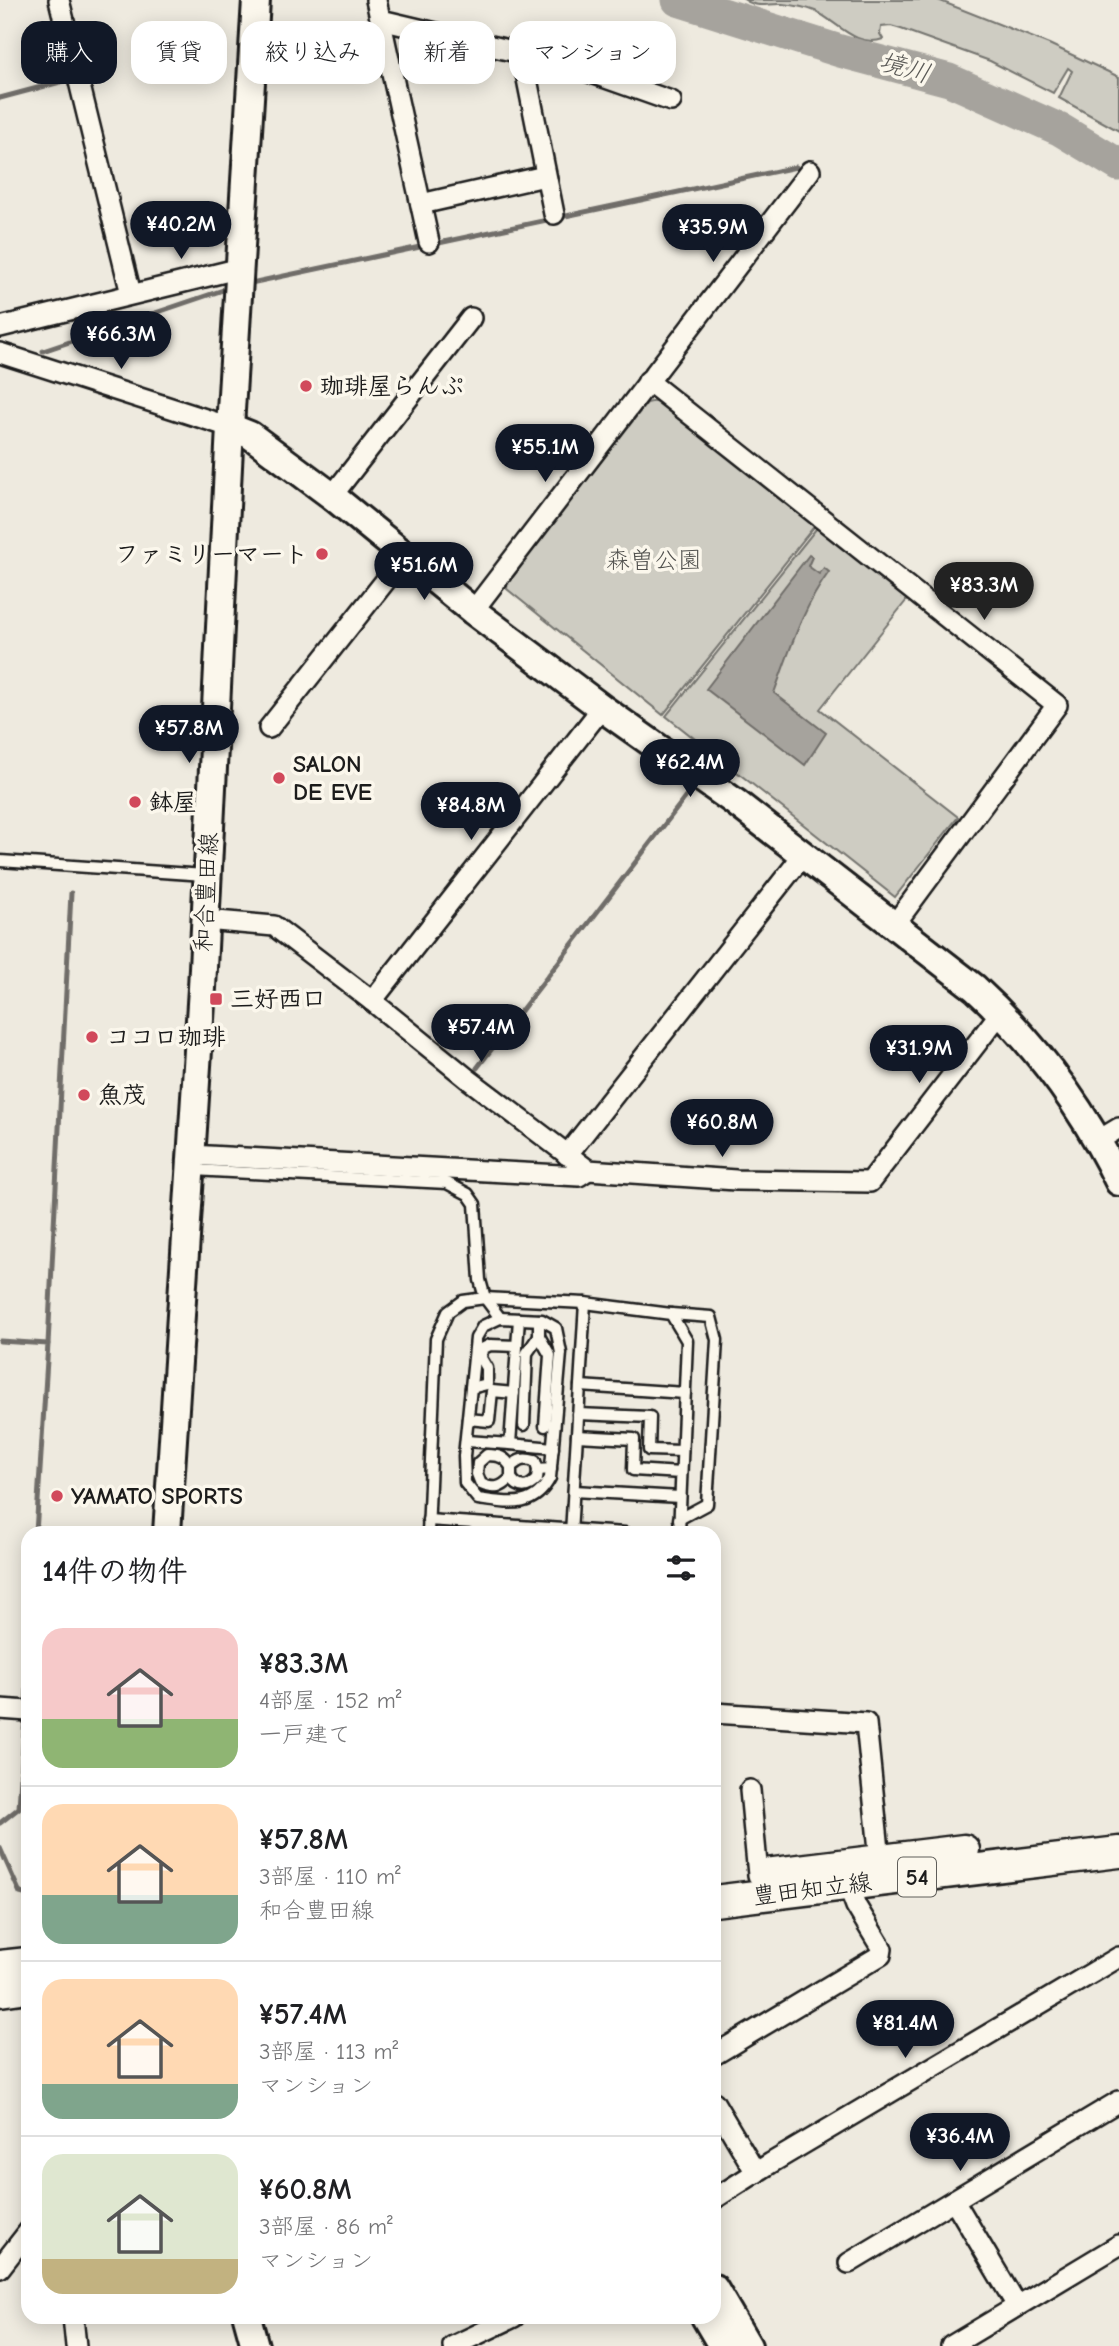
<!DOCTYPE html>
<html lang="ja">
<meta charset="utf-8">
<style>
body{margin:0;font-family:"Comic Neue","Klee One",sans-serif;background:#f6f6f6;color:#202124;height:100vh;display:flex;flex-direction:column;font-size:26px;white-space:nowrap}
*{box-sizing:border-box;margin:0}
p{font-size:23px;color:#757577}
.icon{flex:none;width:38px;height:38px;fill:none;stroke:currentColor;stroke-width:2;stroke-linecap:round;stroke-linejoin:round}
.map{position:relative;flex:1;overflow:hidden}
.side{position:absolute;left:21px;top:1526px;width:700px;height:798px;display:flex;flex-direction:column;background:#fff;border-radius:21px;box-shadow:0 4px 18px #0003}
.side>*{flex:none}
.banner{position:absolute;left:21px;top:21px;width:700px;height:63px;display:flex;gap:14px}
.price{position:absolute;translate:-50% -60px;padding:0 16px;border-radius:24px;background:#111827;color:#fff;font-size:23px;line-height:46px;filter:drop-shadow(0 2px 4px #0008)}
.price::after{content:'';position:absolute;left:50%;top:42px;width:21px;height:16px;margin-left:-10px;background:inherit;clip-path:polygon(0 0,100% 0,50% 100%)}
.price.on{background:#222;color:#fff}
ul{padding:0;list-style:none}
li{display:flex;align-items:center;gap:21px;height:175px;padding:0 21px}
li+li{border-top:2px solid #e0e0e0}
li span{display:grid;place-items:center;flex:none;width:196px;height:140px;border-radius:21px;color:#555}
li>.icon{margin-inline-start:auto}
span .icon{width:84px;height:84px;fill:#fffc;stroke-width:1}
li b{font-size:30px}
h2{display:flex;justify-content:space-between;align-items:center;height:84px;padding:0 21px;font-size:30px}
.tag{padding:0 24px;border-radius:21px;background:#fff;box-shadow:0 4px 18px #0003;font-size:24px;line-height:63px}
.tag.on{background:#111827;color:#fff}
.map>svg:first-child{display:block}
</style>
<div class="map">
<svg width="1119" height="2346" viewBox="0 0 1119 2346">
<rect width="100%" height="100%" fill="#eeeadf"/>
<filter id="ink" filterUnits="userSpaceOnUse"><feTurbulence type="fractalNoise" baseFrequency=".0143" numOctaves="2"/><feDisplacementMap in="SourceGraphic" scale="14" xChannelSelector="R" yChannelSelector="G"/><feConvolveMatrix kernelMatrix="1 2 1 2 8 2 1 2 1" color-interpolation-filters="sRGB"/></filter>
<g filter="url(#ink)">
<g fill="#ceccc2" stroke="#75746f" stroke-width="2">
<path d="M745,0h193l111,44 70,33v54l-60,-33 13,-27 -4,-3 -15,25 -63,-32 -89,-32 -10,-3 -10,1 -1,7 3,5c-26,10 -47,-18 -68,-28 -10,-4 -22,-6 -33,-7 -14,-1 -24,5 -37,-4z"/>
<polygon points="656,401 664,404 817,523 663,715 507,589 508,580 647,403"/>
<polygon points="820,524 910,596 820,709 958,817 895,897 666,716"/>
</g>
<path fill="#a6a39d" stroke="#6f6d69" stroke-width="2" d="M809,555l3,2 -4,9 11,8 5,-6 5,4c-27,37 -39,78 -55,121l52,40 -21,32 -99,-76z"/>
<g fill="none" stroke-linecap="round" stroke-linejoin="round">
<g stroke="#6f6d69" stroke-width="5">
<polyline points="0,98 64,81"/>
<polyline points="246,284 796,167"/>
<polyline points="43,351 229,288"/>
<polyline points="477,1068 688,794"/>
<polyline points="0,1341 48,1344 36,1533"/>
<polyline points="48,1344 71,893"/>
<polyline points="26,1707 28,1671"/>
<polyline points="0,1823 19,1808 25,1716"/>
<polyline points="0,1848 20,1893 28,1895"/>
</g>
<polyline stroke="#a6a39d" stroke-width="33" points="678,0 840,51 949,80 1061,130 1119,165"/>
<defs>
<g id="lane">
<polyline points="0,861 205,875"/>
<polyline points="193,1170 447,1183 468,1194 475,1204 480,1280 485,1298 500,1318"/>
<polyline points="671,1314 711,1317 717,1340 707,1504 679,1519"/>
<path d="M500,1318l42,2 14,8 5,25 -11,125c-17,32 -41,25 -72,21l-13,-16 -1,-27 12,-118 7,-12z"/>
<polyline points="539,1320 539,1336 550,1355 545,1426"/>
<polyline points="580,1386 685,1393"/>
<polyline points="471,1388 487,1384 487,1368 481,1358 482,1349 490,1345 517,1346"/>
<polyline points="578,1414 650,1417 649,1450 682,1451"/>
<polyline points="468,1419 489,1421 492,1391 514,1393"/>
<polyline points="524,1425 527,1353 539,1336"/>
<polyline points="577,1436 634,1439 633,1470 681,1473"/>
<polyline points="467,1441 510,1444 519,1319"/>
<polyline points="510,1444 553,1448"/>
<path d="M511,1467c-6,-10 -12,-12 -24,-12l-9,8 -1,11 4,10c14,6 20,4 30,-6v-11c8,-8 13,-9 24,-6l3,9 13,-1"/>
<path d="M511,1478c8,12 17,11 26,1l1,-9"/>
<polyline points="574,1491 680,1497"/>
<polyline points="428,1520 625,1533"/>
<polyline points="428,1533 436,1339 448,1312 463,1301 485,1298 585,1303 671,1314 687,1341 679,1533"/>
<polyline points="571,1533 585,1303"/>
</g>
<g id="street">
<polyline points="59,0 131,294"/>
<polyline points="376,0 429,242"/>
<polyline points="381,20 563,63 671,101"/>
<polyline points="254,50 389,60"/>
<polyline points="522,54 554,214"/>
<polyline points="421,204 545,176"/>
<polyline points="0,327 241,268"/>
<polyline points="0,353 230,427"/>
<polyline points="648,381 1057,705 895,924"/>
<polyline points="332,496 471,318"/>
<polyline points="473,611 810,171"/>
<polyline points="269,728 405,556"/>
<polyline points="205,920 274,926 372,1001 468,1079 588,1170 736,1180 870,1182 1001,1012"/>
<polyline points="372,1001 602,708"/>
<polyline points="1099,1140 1119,1128"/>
<polyline points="190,1155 579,1176 588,1170"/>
<polyline points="567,1155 804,854"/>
<polyline points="0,1709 28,1711"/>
<polyline points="714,1713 866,1723 880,1860"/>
<polyline points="750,1790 758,1875"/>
<polyline points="714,2055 881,1955 882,1949 856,1906 848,1885"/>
<polyline points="714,2102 756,2173"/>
<polyline points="714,2199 771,2163 1119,1957"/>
<polyline points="849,2263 954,2200"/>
<polyline points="0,2268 28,2232"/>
<polyline points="1017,2306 954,2200 1119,2101"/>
<polyline points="73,2317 76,2346"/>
<polyline points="453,2346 514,2317"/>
<polyline points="951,2346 1119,2245"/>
</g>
<g id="secondary">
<path d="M230,427l20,8 82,61 141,115 129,97 133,94 240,186c61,56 108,119 144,194"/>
<polyline points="167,1533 202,988 230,427 256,0"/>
<polyline points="714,2288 748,2346"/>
<polyline points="247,2317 255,2346"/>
<polyline points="705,2317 722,2346"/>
</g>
<g id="primary">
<polyline points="766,1874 964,1850"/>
<polyline points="714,1901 1119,1852"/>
<polyline points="0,1966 28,1963"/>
<polyline points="0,1991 28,1987"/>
</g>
</defs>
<use href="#lane" stroke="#1c1c1c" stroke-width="15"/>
<use href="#street" stroke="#1c1c1c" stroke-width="24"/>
<use href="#secondary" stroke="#1c1c1c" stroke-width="32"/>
<use href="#primary" stroke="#1c1c1c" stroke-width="35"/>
<use href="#lane" stroke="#fbf7ec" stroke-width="10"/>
<use href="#street" stroke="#fbf7ec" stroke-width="19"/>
<use href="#secondary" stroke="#fbf7ec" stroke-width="26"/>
<use href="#primary" stroke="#fbf7ec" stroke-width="30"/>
</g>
</g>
<g fill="#d1495b" stroke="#fbf7ec" stroke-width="2.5">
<circle cx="306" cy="386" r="7"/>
<circle cx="322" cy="554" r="7"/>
<circle cx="279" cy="778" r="7"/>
<circle cx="135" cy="802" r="7"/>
<rect x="209" y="992" width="14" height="14" rx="3.5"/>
<circle cx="92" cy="1037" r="7"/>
<circle cx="84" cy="1095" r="7"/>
<circle cx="57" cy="1496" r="7"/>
</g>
<g text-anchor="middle" stroke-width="7" stroke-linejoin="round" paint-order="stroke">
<rect fill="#fbf7ec" stroke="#5f5e5a" stroke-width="2" x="898" y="1857.5" width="38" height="39" rx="5"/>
<g font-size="23" font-weight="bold" fill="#1c1c1c">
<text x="917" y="1885">54</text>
</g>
<g font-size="24" font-weight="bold" fill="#1c1c1c" stroke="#fbf7ec" text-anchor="start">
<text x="320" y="394">珈琲屋らんぷ</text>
<text x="308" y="562" text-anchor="end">ファミリーマート</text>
<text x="293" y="772">SALON<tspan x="293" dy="28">DE EVE</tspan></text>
<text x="149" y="810">鉢屋</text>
<text x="230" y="1007">三好西口</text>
<text x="106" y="1045">ココロ珈琲</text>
<text x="98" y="1103">魚茂</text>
<text x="71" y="1504">YAMATO SPORTS</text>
</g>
<g font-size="24" fill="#51514e" stroke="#fbf7ec">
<text x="654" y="568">森曽公園</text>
</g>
<g font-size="24" fill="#1c1c1c" stroke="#fbf7ec">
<text transform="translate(206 892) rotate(-87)" y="8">和合豊田線</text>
<text transform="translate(812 1889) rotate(-7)" y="8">豊田知立線</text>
</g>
<g font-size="26" font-style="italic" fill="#5a5956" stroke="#fbf7ec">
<text transform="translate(905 67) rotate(16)" y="9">境川</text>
</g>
</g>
</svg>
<b class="price" style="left:181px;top:261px">¥40.2M</b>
<b class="price" style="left:713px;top:264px">¥35.9M</b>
<b class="price" style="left:121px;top:371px">¥66.3M</b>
<b class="price" style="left:545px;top:484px">¥55.1M</b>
<b class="price" style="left:424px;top:602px">¥51.6M</b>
<b class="price on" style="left:984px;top:622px">¥83.3M</b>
<b class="price" style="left:189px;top:765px">¥57.8M</b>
<b class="price" style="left:690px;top:799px">¥62.4M</b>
<b class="price" style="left:471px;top:842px">¥84.8M</b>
<b class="price" style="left:481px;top:1064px">¥57.4M</b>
<b class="price" style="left:919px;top:1085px">¥31.9M</b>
<b class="price" style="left:722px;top:1159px">¥60.8M</b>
<b class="price" style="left:905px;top:2060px">¥81.4M</b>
<b class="price" style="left:960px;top:2173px">¥36.4M</b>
<div class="banner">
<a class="tag on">購入</a>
<a class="tag">賃貸</a>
<a class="tag">絞り込み</a>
<a class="tag">新着</a>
<a class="tag">マンション</a>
</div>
<section class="side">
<h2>14件の物件<svg class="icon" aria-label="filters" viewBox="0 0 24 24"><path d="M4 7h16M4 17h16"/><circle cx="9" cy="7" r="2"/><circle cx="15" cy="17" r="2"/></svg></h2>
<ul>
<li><span style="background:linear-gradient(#f6c9c9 65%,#8fb573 0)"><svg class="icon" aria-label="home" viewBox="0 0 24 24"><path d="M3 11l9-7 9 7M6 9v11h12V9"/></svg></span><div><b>¥83.3M</b><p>4部屋 · 152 m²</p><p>一戸建て</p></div></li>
<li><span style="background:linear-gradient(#ffd9b3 65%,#7fa58c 0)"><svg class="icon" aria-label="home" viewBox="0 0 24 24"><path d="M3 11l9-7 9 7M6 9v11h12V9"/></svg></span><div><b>¥57.8M</b><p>3部屋 · 110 m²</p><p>和合豊田線</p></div></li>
<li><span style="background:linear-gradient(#ffd9b3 75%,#7fa58c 0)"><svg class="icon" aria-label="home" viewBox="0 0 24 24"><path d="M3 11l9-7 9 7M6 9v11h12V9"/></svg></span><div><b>¥57.4M</b><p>3部屋 · 113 m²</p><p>マンション</p></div></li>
<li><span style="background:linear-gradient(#dfe7d0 75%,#c2b280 0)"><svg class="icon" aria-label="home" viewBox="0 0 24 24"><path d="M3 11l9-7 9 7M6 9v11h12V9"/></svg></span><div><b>¥60.8M</b><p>3部屋 · 86 m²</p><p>マンション</p></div></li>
</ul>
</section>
</div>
